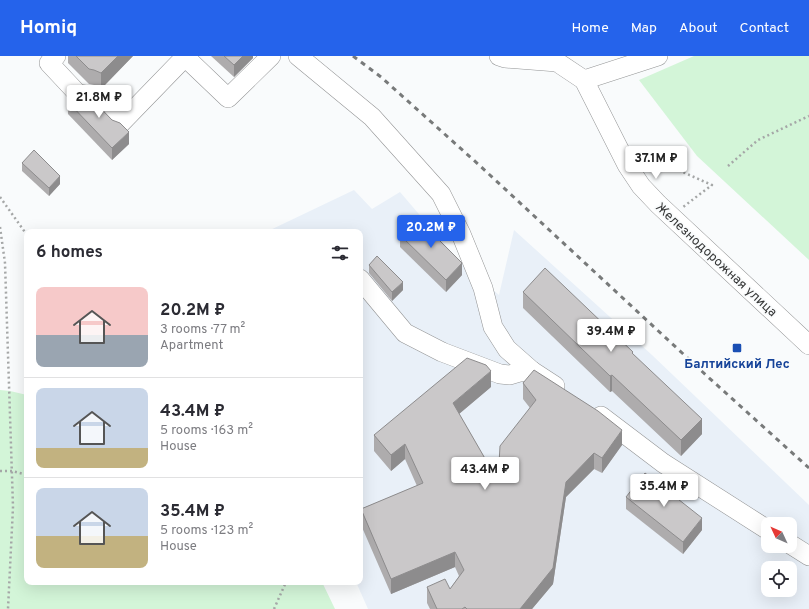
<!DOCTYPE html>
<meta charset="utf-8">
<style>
body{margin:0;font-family:Overpass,sans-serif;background:#f7f7f7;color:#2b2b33;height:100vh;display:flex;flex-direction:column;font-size:15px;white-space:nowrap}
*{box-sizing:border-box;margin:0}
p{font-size:13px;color:#7c7c81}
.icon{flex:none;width:22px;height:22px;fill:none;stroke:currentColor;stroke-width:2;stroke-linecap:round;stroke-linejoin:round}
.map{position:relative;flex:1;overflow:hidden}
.details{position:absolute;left:24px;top:173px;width:339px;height:356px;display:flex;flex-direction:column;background:#fff;border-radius:8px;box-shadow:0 4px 16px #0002}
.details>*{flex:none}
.needle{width:26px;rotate:314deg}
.buttons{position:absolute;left:761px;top:461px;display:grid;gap:8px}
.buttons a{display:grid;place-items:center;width:36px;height:36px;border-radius:8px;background:#fff;box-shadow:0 4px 16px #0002;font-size:20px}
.price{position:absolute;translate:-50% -34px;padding:0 9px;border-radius:4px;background:#fff;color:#222;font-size:13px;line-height:26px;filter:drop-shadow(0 1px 2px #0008)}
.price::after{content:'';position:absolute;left:50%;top:24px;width:12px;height:9px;margin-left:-6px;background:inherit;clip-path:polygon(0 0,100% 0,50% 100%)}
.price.current{background:#2563eb;color:#fff}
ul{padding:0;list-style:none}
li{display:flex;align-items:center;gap:12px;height:100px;padding:0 12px}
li+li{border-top:1px solid #e1e1e2}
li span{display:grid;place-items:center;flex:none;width:112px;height:80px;border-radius:8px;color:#555}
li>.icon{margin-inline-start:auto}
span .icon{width:48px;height:48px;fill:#fffc;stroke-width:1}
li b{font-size:17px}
h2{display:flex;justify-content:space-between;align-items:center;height:48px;padding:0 12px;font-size:17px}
header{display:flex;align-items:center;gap:24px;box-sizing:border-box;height:56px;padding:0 20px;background:#2563eb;color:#fff}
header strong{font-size:19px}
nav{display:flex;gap:22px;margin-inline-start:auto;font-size:14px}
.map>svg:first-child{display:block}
</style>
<header>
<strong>Homiq</strong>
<nav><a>Home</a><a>Map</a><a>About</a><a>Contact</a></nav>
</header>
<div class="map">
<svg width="809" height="553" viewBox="0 0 809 553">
<rect width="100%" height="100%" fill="#f9fbfc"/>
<path fill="#e9f0f8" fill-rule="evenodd" d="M354,134l18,19 28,-17 60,70 39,33 15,-65 138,125 157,150v104h-441l-12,-27h4v-350h-94zM768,468h22v22h-22zM768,512h22v22h-22z"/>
<g fill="#d3f5d8">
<polygon points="694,0 809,0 809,204 697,100 639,24"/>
<polygon points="0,334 10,335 27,339 27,526 322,526 335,553 0,553"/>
</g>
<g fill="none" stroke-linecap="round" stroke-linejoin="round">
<defs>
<g id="minor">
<polyline points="56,0 49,7 78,38 92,40 120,68 185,1"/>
<polyline points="184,0 228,42 271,0"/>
<polyline points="298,0 372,61 441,138 461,178 483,232 493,271 507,293 532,315"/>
<polyline points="499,0 505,2 557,6 584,24 627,109 641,130 658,148 809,289"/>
<polyline points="584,24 658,0"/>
<polyline points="360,223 405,277 442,296 500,318 510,319 520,316 532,315 555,330"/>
<polyline points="601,360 663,407 768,474"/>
<polyline points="790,488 809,500"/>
</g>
</defs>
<use href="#minor" stroke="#939495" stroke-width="20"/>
<g stroke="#a5a7a7" stroke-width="2.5" stroke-dasharray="2 3" stroke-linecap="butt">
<polyline points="728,110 758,84 809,60"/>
<polyline points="649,113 678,114 712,129 683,151"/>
<polyline points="0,141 27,179"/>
<polyline points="0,171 5,207 13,451 8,553"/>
<polyline points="0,415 12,415 27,419"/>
<polyline points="274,553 286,526"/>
</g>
<use href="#minor" stroke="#fff" stroke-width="19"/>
<polyline stroke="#787a7a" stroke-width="3" stroke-dasharray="5 5" stroke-linecap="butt" points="353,0 381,21 478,108 707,320 809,412"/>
</g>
<g fill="#aeacad">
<polygon points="68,0 133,0 101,33 94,29 89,28 68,7"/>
<polygon points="211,0 253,0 253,2 234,21"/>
<polygon points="68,46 129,88 112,104 68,58"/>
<polygon points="22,107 60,128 49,140 22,115"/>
<polygon points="400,179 462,219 446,236 400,191"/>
<polygon points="369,209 403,234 392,245 369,217"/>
<polygon points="523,236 633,298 702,378 681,400 612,335 610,336 523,252"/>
<polygon points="523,327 622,389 602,417 594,413 566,441 553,528 532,553 430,553 427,547 427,531 450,533 459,520 455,511 391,538 361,469 361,453 417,430 405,403 391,415 374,395 374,379 491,331 459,358 498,425 530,352 523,343"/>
<polygon points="626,441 702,474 683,498 626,453"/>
</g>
<g fill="#8d8c8d">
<polygon points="118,0 133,0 101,33 101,17"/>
<polygon points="243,0 253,0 253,2 234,21 234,9"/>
<polygon points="129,76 129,88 112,104 112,92"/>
<polygon points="60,120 60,128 49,140 49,132"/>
<polygon points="462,207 462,219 446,236 446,224"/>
<polygon points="403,226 403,234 392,245 392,236"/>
<polygon points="491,315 491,331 453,363 453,347"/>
<polygon points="612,319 612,335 610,336 610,320"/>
<polygon points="702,363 702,378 681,400 681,384"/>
<polygon points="622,374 622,389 602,417 602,402"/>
<polygon points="405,388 405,403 391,415 391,399"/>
<polygon points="594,397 594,413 566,441 553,528 532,553 520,553 566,426"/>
<polygon points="702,462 702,474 683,498 683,486"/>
<polygon points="455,496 455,511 391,538 391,523"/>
</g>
<g fill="#cac8c9" stroke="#8d8c8d">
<polygon points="76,0 118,0 101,17 94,14 89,13"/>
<polygon points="224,0 243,0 234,9"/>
<polygon points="78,37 87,38 112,64 120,67 129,76 112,92 68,46"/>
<polygon points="34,94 60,120 49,132 22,107"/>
<polygon points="417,162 462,207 446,224 400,179"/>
<polygon points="377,200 403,226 392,236 369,209"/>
<polygon points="545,212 633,296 632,297 702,363 681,384 612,319 610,320 523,236"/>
<polygon points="467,302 486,309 491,315 453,347 498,425 500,390 536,344 523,327 534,314 598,355 622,374 602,402 594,397 566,426 553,512 520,553 467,553 465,551 462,553 437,553 427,531 445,523 450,533 464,514 455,496 391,523 361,453 423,427 405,388 391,399 374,379"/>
<polygon points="645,417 702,462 683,486 626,441"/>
</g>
<rect fill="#1a4fb4" stroke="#f9fbfc" stroke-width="1.5" x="732" y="287" width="10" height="10" rx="2"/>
<g text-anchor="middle" stroke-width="3.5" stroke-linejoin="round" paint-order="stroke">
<g font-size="13" fill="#353636" stroke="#f9fbfc">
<text transform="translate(717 203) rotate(43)" y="5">Железнодорожная улица</text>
</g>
<g font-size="13" font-weight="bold" fill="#164399" stroke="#f9fbfc">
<text x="737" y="312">Балтийский Лес</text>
</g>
</g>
</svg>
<div class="buttons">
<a><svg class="needle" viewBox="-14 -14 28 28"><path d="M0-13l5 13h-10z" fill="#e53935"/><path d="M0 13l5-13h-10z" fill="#7c7c81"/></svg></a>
<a><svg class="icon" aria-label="locate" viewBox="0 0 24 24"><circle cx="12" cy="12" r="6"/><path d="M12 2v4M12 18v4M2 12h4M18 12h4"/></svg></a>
</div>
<b class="price" style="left:99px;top:63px">21.8M ₽</b>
<b class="price" style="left:656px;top:124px">37.1M ₽</b>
<b class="price current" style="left:431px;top:193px">20.2M ₽</b>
<b class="price" style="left:611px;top:297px">39.4M ₽</b>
<b class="price" style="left:485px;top:435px">43.4M ₽</b>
<b class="price" style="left:664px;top:452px">35.4M ₽</b>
<section class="details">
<h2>6 homes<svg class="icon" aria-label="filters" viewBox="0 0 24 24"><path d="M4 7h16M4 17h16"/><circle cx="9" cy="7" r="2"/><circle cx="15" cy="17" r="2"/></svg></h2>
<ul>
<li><span style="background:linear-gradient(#f6c9c9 60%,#9aa5b1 0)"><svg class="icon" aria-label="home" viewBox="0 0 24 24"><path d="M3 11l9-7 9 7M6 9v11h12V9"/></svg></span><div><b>20.2M ₽</b><p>3 rooms · 77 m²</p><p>Apartment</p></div></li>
<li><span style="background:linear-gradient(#c9d6e8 75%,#c2b280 0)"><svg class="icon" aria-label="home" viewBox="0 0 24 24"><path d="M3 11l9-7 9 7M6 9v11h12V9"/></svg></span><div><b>43.4M ₽</b><p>5 rooms · 163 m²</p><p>House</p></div></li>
<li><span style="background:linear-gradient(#c9d6e8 60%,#c2b280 0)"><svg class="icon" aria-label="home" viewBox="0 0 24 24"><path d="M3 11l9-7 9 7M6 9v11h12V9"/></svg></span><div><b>35.4M ₽</b><p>5 rooms · 123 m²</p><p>House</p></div></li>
</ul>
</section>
</div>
